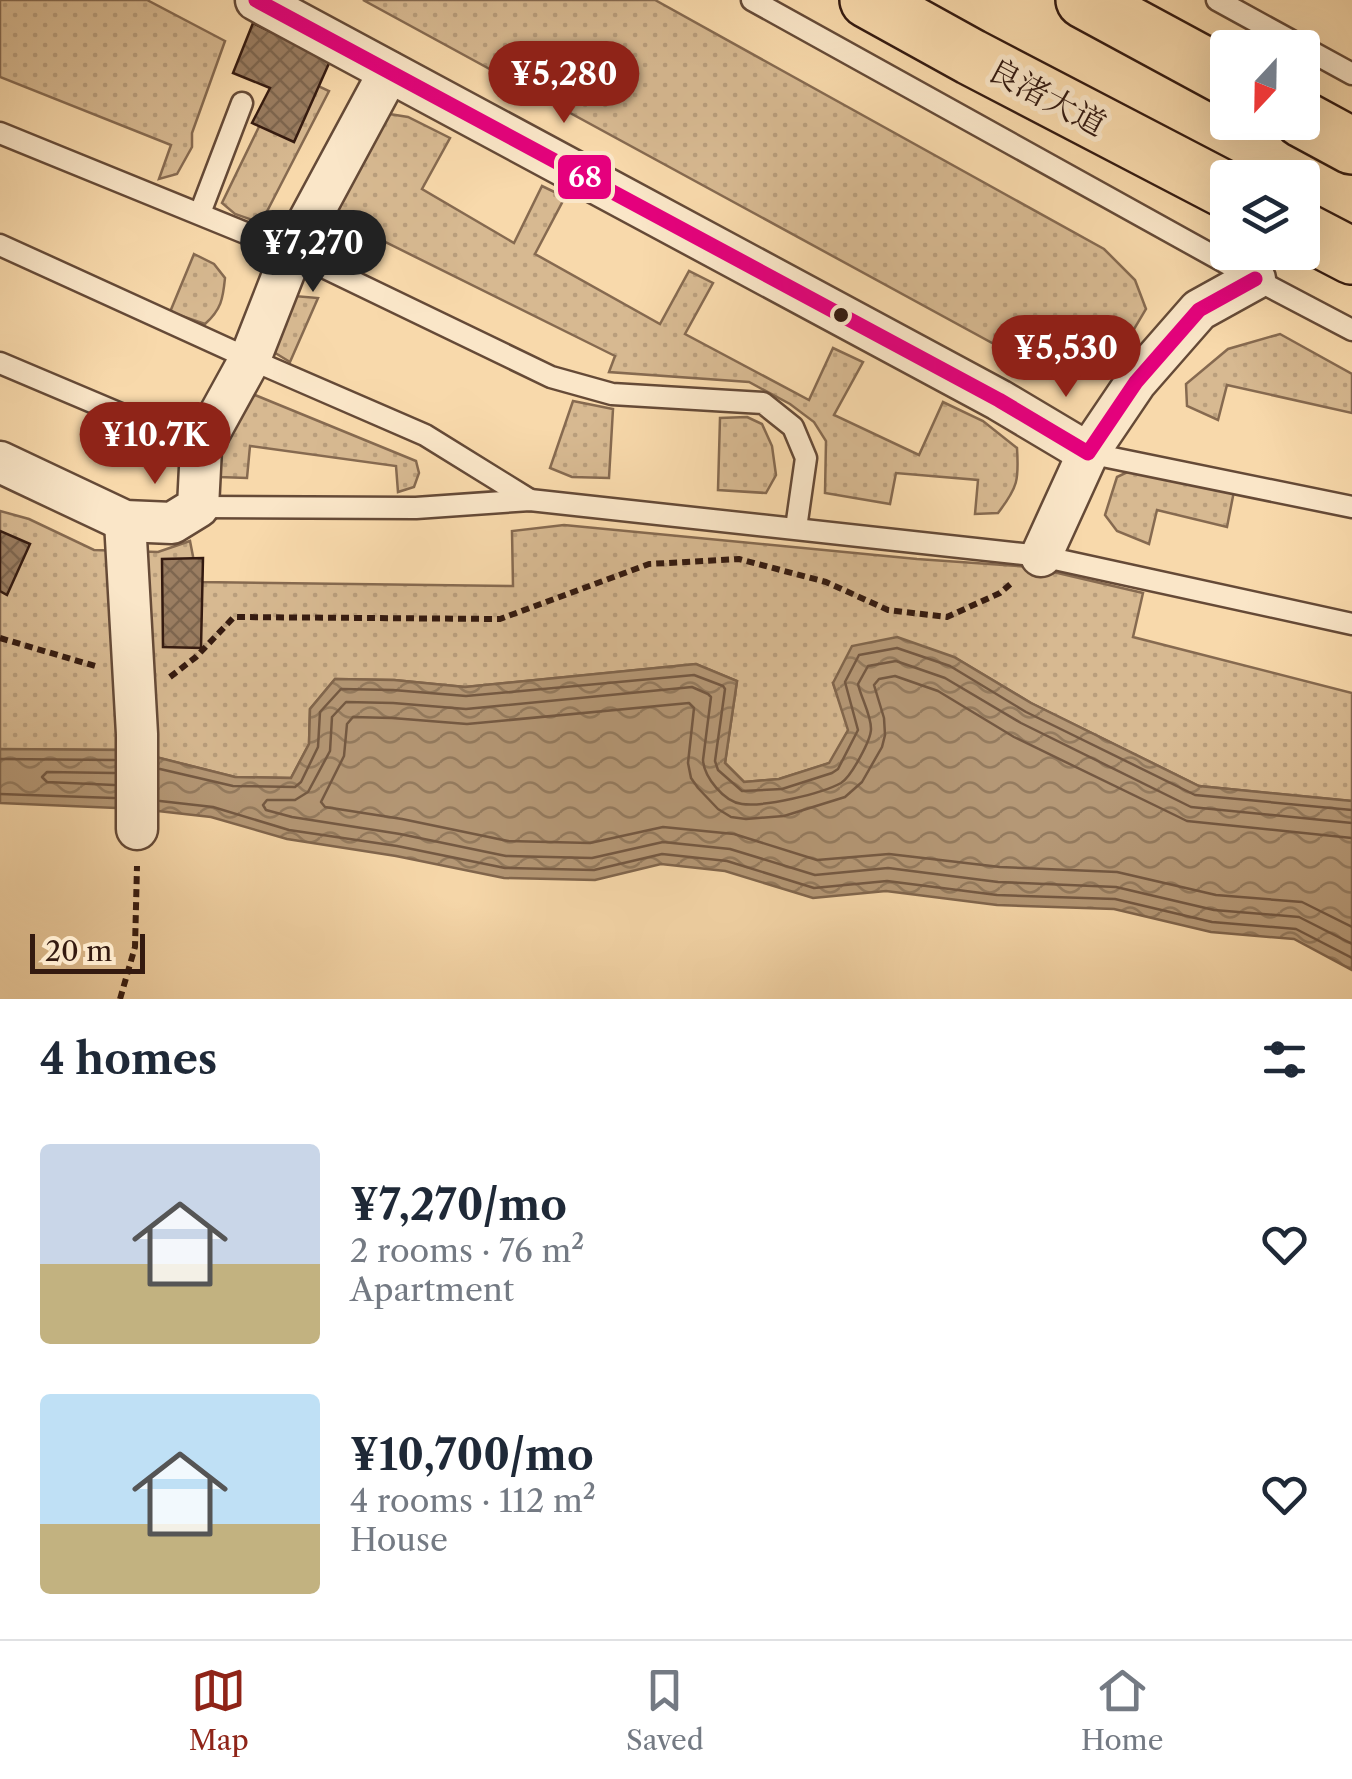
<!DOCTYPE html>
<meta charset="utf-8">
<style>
body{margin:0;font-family:"Libre Caslon Text","Noto Serif SC",serif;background:#f6f6f7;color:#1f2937;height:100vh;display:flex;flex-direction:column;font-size:38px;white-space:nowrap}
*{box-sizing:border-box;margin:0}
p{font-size:32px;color:#747a83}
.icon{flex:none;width:55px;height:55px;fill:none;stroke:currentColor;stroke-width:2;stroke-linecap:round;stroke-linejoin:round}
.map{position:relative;height:999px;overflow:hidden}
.sheet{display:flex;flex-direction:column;background:#fff;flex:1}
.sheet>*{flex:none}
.needle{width:65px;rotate:202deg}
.controls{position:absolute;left:1210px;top:30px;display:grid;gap:20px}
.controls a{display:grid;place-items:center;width:110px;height:110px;border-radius:10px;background:#fff;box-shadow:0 10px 40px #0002;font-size:50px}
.scale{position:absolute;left:30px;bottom:25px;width:115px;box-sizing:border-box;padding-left:10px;border:5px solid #341a10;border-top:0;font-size:28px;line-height:35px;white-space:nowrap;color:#341a10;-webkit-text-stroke:8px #fae6c8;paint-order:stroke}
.price{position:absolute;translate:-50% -85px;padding:0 22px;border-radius:35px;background:#8f2418;color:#fff;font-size:32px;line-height:65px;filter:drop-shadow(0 2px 5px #0008)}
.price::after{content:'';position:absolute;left:50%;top:60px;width:30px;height:22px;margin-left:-15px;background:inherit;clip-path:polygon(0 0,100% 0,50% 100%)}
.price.on{background:#222;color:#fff}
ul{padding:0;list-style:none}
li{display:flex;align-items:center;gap:30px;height:250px;padding:0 40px}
li span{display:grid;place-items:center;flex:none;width:280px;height:200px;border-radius:10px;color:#555}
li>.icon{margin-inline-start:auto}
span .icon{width:120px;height:120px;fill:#fffc;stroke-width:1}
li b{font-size:42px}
h2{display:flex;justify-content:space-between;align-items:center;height:120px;padding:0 40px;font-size:42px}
.menu{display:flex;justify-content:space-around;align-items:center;height:140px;border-top:2px solid #e0e1e3;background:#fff;font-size:28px;color:#747a83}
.menu a{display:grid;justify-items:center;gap:5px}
.menu .on{color:#8f2418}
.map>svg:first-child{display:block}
</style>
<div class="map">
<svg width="1352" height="999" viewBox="0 0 1352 999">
<defs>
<pattern id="grass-dots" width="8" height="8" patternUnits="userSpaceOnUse" patternTransform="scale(2.5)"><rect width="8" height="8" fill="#d7b991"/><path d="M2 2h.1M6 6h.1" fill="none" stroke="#b99e7c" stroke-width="1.8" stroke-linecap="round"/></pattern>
<pattern id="water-waves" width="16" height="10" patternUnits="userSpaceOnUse" patternTransform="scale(2.5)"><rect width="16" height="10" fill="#b59876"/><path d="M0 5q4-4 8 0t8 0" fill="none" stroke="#947b5f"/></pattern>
<pattern id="building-cross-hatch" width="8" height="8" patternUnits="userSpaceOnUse" patternTransform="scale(2.5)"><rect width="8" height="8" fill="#9a7d61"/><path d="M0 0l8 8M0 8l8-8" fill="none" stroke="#7e664f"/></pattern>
</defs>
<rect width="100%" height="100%" fill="#f8d9ab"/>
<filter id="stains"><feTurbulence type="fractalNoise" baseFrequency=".002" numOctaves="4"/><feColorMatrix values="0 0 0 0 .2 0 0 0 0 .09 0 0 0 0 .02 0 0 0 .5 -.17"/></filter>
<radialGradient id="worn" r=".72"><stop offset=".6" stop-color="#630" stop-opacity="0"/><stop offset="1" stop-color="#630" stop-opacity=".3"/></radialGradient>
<g fill="url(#grass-dots)" stroke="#866a50" stroke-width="2.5">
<polygon points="0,0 147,0 225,41 192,133 192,147 177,174 159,179 171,145 0,77"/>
<polygon points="363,0 655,0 1104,249 1135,280 1146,309 1114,363 1086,376 1038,368"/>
<polygon points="286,71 329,91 261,223 235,214 222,203"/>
<path d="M377,112l31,5 42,21 -28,51 92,54 28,-57 23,11 -30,57 125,70 29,-53 24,12 -28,51 124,66 24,-52 30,14 -29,53 85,40 24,-53 40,19 34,27c2,32 1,39 -19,65l-23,1 3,-34 -82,-7 -6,31 -65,-11 1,-52 -12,-19 -24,-18 -41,-22 -140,-10 6,-16 -262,-130 -22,36 -14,-13 -5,-25z"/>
<path d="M194,254l20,10 11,14c-2,21 -4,32 -20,46l-35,-12z"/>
<polygon points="294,296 318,298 290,362 272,351"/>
<polygon points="1280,334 1352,374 1352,413 1227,385 1218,420 1187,406 1186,384 1228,349"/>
<polygon points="255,395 416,461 419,473 414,487 398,492 396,466 250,446 247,478 219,477 211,460 241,396"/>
<polygon points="573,401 613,409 609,478 572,477 550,468"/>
<polygon points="747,417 762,424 772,446 776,475 766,493 718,490 720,418"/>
<polygon points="1140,466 1235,486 1227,527 1157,510 1149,544 1117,531 1105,515 1117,477"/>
<polygon points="0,511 29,519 94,550 158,552 190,541 198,582 513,586 512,531 564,525 917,559 1032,567 1143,593 1133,637 1352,693 1352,801 1199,786 1031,703 954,657 833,683 849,729 830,763 779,779 744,782 725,763 737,681 696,664 465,687 394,680 335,679 310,709 309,744 291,778 235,777 128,750 0,749"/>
</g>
<polygon fill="url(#water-waves)" stroke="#81664d" stroke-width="2.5" points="897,637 954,657 1031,703 1199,786 1352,801 1352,970 1294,939 1211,932 1114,909 997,905 886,891 813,898 725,871 661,864 595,880 504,878 396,856 287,839 211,817 140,809 0,803 0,749 128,750 235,777 291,778 309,744 310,709 335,679 394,680 465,687 696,664 737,681 725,763 744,782 779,779 829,763 848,730 833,683 852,646"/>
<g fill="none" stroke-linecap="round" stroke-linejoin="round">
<g stroke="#745943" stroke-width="2.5">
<polyline points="0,759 114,760"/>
<polyline points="160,769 233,786 295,787 301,782 318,747 320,712 341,689 393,690 466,696 694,675 723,686 725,689 715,761 718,770 742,791 782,789 832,773 838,769 858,730 845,682 859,655 897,648 950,666 1026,712 1195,795 1352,810"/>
<polyline points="114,773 47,772 42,777 47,782 114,785"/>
<polyline points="0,794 114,798"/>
<polyline points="160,801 213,807 289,830 397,846 505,868 594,870 662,854 727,861 814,888 887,881 997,895 1115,899 1212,922 1296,929 1352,958"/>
<path d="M1352,823l-161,-16 -170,-84 -76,-45 -49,-17 -28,5 -10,18c3,14 13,30 13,45 0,11 -20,48 -30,54 -20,11 -77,24 -99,21 -18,-2 -38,-27 -39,-44l8,-63 -3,-3 -16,-7 -226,22 -73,-6 -47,-1 -14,15 -2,34 -22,41 -13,8h-28l-4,5 3,5 26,7 108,17 106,22 86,2 71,-16 67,7 85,26 73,-7 110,14 118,5 98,23 85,7 53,27"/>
<polyline points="1352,838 1187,821 1014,737 938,691 895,676 879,679 874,685 884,718 885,735 882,747 862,782 845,797 784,816 746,819 731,817 718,809 698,788 691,778 688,763 694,708 689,703 467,724 392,718 353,717 347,724 344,756 321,802 325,807 402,819 508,841 590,843 663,827 734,834 817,860 889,854 1000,867 1117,872 1216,895 1302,902 1352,927"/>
</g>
</g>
<g fill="url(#building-cross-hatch)" stroke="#341a10" stroke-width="2.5">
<polygon points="253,23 330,61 294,142 252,123 270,88 233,73"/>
<polygon points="0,531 30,544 7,595 0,591"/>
<polygon points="203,558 201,648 163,647 162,559"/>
</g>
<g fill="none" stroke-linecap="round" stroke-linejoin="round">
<defs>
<g id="lane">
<polyline points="752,0 1255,279 1352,330"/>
<polyline points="1217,0 1352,74"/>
<polyline points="0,133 292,252 551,377 612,394 763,403 793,427 806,458 796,528"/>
<polyline points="200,213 242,103"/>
<polyline points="0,245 250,359 425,435 530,500"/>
<polyline points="0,363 201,448"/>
<polyline points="1088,453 1352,507"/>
<polyline points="198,507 416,508 530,500 1041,556 1352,624"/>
</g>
<g id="street">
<polyline points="256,0 999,400 1088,453 1136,382 1199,310 1255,279"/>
<polyline points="0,462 125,521 172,523 198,507 201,448 250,359 292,252 389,72"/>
<polyline points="125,521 137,734 137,829"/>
<polyline points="1041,556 1088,453"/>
</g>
<g id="highway">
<polyline points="868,0 971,57 1228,191"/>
<polyline points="1084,0 1228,78"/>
<polyline points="1302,119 1352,146"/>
<polyline points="1302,230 1352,256"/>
</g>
</defs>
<use href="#lane" stroke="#654a37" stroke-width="25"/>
<use href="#street" stroke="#654a37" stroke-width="45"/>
<use href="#highway" stroke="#341a10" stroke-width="60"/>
<g stroke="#341a10" stroke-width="6" stroke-dasharray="8 5" stroke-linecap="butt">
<polyline points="0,638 95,666"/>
<polyline points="170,677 196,657 234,617 500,619 649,564 739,559 826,582 888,610 947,617 1000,593 1014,581"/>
<polyline points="120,999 135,947 137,866"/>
</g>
<use href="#lane" stroke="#fae6c8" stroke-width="20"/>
<use href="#street" stroke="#fae6c8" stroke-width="40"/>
<use href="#highway" stroke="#f8d9ab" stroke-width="55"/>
<defs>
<polyline id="bus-1" points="256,0 999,400 1088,453 1136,382 1199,310 1255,279"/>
</defs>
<use href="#bus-1" stroke="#fae6c8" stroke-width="22"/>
<use href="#bus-1" stroke="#e5007d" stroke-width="15"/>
</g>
<circle fill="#341a10" stroke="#fae6c8" stroke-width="4" cx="841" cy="315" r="9"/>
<g text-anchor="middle" stroke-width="10" stroke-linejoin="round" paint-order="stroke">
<g font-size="32" fill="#341a10" stroke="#fae6c8">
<text transform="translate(1047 97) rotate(28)" y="11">良渚大道</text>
</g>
</g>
<rect stroke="#fae6c8" stroke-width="4" x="556" y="153" width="57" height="48" rx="10" fill="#e5007d"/>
<g font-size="28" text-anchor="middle" font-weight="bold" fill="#fff">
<text x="585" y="187">68</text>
</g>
<rect width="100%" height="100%" filter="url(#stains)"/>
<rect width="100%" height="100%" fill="url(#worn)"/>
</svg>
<div class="controls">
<a><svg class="needle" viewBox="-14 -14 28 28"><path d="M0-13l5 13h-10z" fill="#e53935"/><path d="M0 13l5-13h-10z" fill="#747a83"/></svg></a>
<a><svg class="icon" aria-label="layers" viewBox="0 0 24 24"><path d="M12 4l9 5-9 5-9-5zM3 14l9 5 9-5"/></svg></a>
</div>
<div class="scale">20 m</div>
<b class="price" style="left:564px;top:126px">¥5,280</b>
<b class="price on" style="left:313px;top:295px">¥7,270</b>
<b class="price" style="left:1066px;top:400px">¥5,530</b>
<b class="price" style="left:155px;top:487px">¥10.7K</b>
</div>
<section class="sheet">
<h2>4 homes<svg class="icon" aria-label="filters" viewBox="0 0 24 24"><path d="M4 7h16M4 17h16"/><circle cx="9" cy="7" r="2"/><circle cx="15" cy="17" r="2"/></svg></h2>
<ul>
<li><span style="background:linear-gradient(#c9d6e8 60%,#c2b280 0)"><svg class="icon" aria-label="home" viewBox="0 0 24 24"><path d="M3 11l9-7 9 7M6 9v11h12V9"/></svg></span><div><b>¥7,270/mo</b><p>2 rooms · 76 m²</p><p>Apartment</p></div><svg class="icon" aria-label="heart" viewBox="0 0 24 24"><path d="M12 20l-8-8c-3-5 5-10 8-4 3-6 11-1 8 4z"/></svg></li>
<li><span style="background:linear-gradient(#bfe0f5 65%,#c2b280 0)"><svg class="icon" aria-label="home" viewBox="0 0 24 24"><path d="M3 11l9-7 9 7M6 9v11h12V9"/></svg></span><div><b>¥10,700/mo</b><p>4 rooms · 112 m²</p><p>House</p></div><svg class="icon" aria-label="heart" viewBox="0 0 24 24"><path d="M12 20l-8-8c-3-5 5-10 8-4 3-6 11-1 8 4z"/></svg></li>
</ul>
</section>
<nav class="menu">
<a class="on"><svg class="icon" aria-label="map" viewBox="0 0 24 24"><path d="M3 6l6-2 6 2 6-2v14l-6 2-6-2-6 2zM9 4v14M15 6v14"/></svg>Map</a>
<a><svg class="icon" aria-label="saved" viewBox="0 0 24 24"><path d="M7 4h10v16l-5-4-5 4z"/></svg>Saved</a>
<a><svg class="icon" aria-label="home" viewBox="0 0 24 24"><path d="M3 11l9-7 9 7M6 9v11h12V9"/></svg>Home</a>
</nav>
